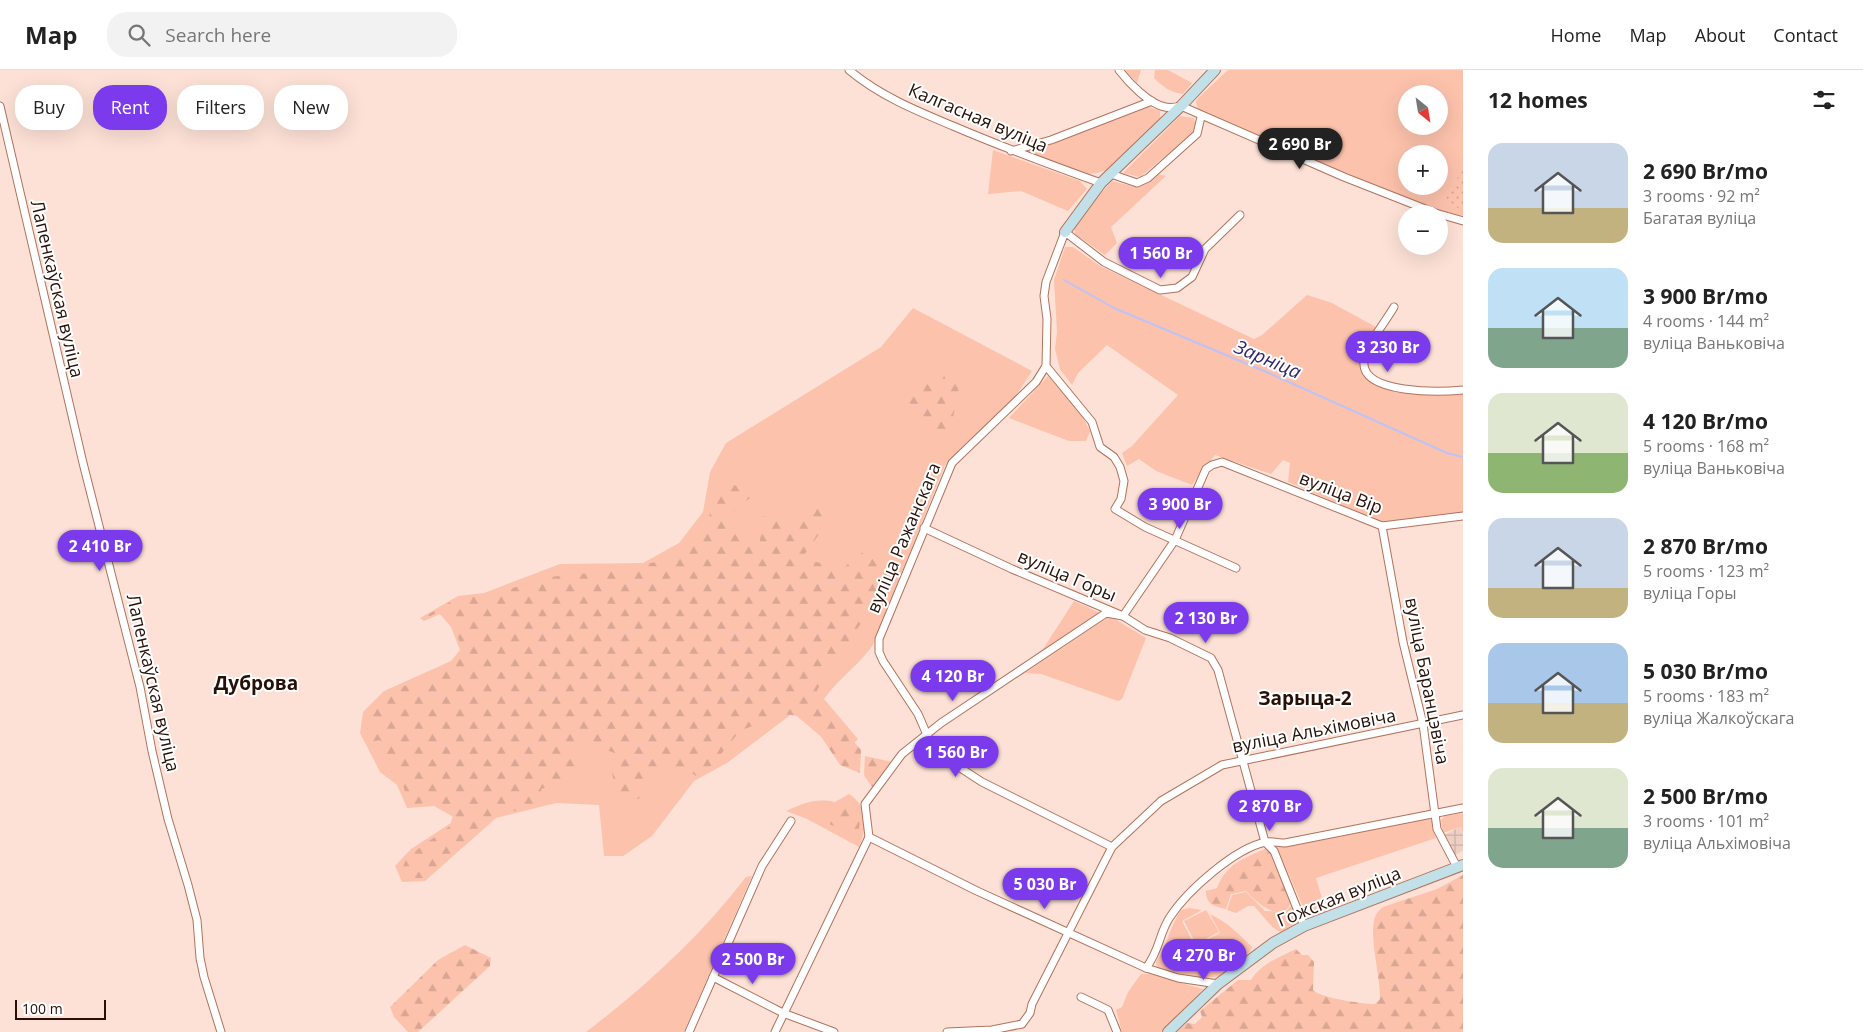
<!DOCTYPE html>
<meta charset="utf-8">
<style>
body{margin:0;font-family:"Open Sans",sans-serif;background:#f2f2f2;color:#222;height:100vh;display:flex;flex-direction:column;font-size:19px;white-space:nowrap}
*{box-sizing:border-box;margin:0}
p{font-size:16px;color:#767676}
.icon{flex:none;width:28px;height:28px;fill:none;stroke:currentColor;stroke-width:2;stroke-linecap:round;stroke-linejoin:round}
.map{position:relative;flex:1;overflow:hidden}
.drawer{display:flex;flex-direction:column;background:#fff;width:400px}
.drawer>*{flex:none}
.top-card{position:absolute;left:15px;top:15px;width:475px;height:45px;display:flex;gap:10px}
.needle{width:32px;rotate:150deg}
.buttons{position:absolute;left:1398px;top:15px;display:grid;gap:10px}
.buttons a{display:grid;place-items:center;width:50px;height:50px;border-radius:50%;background:#fff;box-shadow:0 5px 20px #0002;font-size:25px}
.scale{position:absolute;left:15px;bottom:12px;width:91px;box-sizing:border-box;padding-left:5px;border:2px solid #271007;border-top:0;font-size:14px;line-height:18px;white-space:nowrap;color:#271007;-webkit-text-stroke:4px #fff;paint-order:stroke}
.price{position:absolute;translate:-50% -42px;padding:0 11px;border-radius:18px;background:#7c3aed;color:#fff;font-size:16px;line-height:32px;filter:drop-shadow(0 1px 2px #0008)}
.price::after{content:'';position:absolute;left:50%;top:30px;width:15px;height:11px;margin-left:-8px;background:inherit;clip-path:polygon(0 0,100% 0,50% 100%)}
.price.selected{background:#222;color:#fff}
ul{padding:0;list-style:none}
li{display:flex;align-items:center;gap:15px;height:125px;padding:0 25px}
li span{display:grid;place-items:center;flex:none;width:140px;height:100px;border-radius:15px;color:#555}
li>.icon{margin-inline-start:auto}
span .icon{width:60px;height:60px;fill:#fffc;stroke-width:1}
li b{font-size:21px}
h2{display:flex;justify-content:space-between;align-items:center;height:60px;padding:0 25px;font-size:21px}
.chip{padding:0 18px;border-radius:20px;background:#fff;box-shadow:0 5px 20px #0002;font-size:18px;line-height:45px}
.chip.selected{background:#7c3aed;color:#fff}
header{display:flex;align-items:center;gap:30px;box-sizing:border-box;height:70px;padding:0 25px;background:#fff;border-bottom:1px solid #e0e0e0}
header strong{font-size:24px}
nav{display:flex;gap:28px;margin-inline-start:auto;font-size:18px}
.search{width:350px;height:45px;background:#f2f2f2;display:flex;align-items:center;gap:12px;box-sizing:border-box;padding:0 18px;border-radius:20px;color:#767676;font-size:19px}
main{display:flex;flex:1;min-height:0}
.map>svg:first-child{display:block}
</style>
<header>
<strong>Map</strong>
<div class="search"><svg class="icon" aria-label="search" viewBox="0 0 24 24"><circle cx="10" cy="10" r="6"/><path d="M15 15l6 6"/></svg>Search here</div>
<nav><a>Home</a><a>Map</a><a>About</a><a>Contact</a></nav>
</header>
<main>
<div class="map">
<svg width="1463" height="962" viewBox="0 0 1463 962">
<defs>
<pattern id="industrial-grid" width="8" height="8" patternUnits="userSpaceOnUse" patternTransform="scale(1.25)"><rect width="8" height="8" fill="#eecfc3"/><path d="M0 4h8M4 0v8" fill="none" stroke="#ccb1a6"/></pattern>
<pattern id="forest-firs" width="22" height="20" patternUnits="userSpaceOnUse" patternTransform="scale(1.25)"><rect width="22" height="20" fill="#fcc2ac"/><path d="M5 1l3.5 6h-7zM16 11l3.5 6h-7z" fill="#d8a692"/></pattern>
<pattern id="garden-dots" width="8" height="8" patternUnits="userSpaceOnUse" patternTransform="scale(1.25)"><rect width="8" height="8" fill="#fcc2ac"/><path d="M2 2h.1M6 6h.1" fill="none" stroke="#d8a692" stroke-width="1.8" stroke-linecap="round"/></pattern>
</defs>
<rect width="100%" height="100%" fill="#fde1d6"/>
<polygon fill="url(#industrial-grid)" points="1460,757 1463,763 1463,781 1455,785 1444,765"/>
<g fill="#fcc2ac" fill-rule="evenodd">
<polygon points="1125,0 1141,0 1137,13"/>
<path d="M1155,0h13l24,13 -9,11c-12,-1 -21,-8 -29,-16z"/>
<path d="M1228,0h235v146l-25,-6 -135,-54 -105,-47 -2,-7 2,-4zM1406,24h33v32h-33zM1406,84h33v32h-33z"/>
<polygon points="1149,37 1160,41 1160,48 1107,100 1097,103 1090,104 1023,80 1049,75"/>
<polygon points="1180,46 1194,48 1196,61 1140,107 1123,103"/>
<polygon points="993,80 1080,111 1087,119 1068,141 1021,121 988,124"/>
<polygon points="1157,104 1166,106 1111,157 1117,173 1105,185 1075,164 1074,154 1112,111 1136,117"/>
<path d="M1065,177h8l27,19 154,73 8,-4 45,-40 25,8 44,24 -16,29 6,22c28,17 64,20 97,16v119l-82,9 -93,-40 2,-19 -7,-3 -12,14 -56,-19 -23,30 -36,-14 -17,-12 -12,7 -5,-13 10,-7 46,-51 -71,-50 -29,28 -6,12 -12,-16 -5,-20 2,-17 -3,-52z"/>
<path d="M913,238l119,63 -15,23 -72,71 -72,180c-16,22 -33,32 -49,54l34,40 -15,16 -50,-42 -66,50 -33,18 -42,55 -29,20h-19l-5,-51 -43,-2 -60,15 -71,63 -23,1 -7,-16 16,-17 46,-30 -23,-13 -27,2 -10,-23 -17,-13 -20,-39 3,-21 21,-21 67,-30 9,-11 -9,-23 -11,-13 -16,7 -4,-3 38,-22 26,-3 76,-29 83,-1 36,-20 24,-31 7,-40 16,-29 155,-96z"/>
<polygon points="1048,306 1078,339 1090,361 1086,371 1069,371 1009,348"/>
<polygon points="1074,531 1098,542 1098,544 1025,595 1023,594 1043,579"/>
<polygon points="1110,546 1146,568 1122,629 1118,631 1041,604 1025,603"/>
<path d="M849,724c20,13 18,34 10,53l-52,-28 -21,-8c18,-8 29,-13 49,-9z"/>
<polygon points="1463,743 1463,762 1460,757 1443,763 1441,750 1445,746"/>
<polygon points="1431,748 1436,768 1316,808 1326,842 1310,847 1306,844 1277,777"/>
<path d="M752,806l-68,156h-98c59,-45 115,-96 160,-155z"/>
<path d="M1246,822l19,19 20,1 7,-7 7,16 -18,11c-11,-4 -18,-17 -27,-26h-6l-12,7 -9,-3 5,-15z"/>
<path d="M1189,838l13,2 -20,11 13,25 25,-13 -10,-19c17,8 29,20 42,33l-2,5 -30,24c-22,4 -42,-3 -63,-8l-1,-6c11,-16 14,-36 25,-52z"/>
<polygon points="1206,840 1219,862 1196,874 1184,851"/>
<polygon points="1141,904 1149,904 1203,919 1161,962 1122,962 1116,940 1122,937 1128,922"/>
</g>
<g fill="url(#forest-firs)">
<polygon points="950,296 963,299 951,357 941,363 906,330 910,314 940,313"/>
<path d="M714,408l26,9 10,11 -21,16 9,22 22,6 1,-26 17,1 13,7 27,-33 14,25 -30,42 40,11 22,-18 31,8 -30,58 -48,73 4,13 40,47 -1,23 -20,-8 -32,-48 -26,-3 -42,17 -28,34 -16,11 -13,-9 -27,7 -12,23 -17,5 -9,-4 -7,-29 15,-12 -45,-16 -5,28 -7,12 -28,8 2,16 -51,11 -68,62h-16l-6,-9 5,-12 43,-31 4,-15 -28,-8 -17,2 -8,-27 -19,-12 -3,-11 5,-8 -4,-7 -10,2 -3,-13 8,-20 15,-18 45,-16 26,-18c-1,-19 -5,-37 -25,-44l-11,6 4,-5 26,-15 41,-6 53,-16 61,-6 46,-9 30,-17 23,-24z"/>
<polygon points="865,686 892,692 872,717 864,705"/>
<polygon points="847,729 854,731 861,748 858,763 831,755 825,747 831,737"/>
<path d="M1267,778l8,11 16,43c-9,24 -36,-1 -45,-11l-15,3 -5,15c-12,-3 -20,-4 -20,-18l11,-3c9,-24 28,-30 50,-40z"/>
<path d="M1463,805v157h-286l10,-9 8,1 7,-7 -2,-6 38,-31h13c11,-17 27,-22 45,-31l6,6h6l6,7 -1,28c7,8 50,14 62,14l5,-5c0,-24 -10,-58 -6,-79 1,-5 5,-10 9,-13l54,-18z"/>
<polygon points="465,875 491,888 490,896 418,962 408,962 394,947 390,937 438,890"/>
</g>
<polygon fill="url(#garden-dots)" points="1463,98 1463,140 1444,132"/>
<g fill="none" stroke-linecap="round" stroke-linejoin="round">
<polyline stroke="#bec2f7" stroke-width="2" points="1064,210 1114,238 1264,301 1447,383 1463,387"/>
<defs>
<g id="street">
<path d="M849,0c31,26 68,41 104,56 49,21 98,39 148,57"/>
<path d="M1119,0c10,13 30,34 46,37 5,1 12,0 16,-1l163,71 94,37"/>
<polyline points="0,36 83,393 140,617 152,681 168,749 188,815 197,850 200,888 204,907 221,962"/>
<polyline points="1011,81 1051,70 1152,31"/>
<polyline points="1111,104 1137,113 1148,108 1197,64 1201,47"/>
<polyline points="1439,144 1463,151"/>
<path d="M1394,237c-8,14 -28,38 -30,54 -4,34 78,31 99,29"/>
<polyline points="1046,296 1092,352 1100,377 1114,387 1120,397 1124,411 1121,429 1115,439 1145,457 1236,498"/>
<polyline points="1382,456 1403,572 1423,654 1437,759 1457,797"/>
<polyline points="924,458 1012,499 1123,546 1145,560 1170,568 1211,588 1218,600 1265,772 1274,781 1304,856"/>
<polyline points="869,767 977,821 1146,898 1178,908 1218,914"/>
<polyline points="1112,777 982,712 942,686 931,674 918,644 883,591 879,582 879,569 952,393 1036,312 1046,296 1047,249 1044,226 1046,212 1065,162 1104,192 1160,220 1177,218 1192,207 1205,179 1240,145"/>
<path d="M1146,898c14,-18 13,-35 24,-51 17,-26 65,-69 96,-75 5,-1 13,1 19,1l178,-35"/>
<polyline points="713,907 783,943 834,962"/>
<polyline points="1081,927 1108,940 1117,962"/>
<polyline points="689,962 762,796 791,751"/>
<polyline points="775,962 869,767 865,734 902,684 941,653 1106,543 1123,546 1175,470 1206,399 1212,395 1222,392 1382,456 1463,446"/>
<polyline points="947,962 992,960 1022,954 1030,943 1032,934 1112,777 1161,731 1222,695 1463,645"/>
</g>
<g id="secondary">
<polyline points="1065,162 1101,113 1181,36 1215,0"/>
<polyline points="1168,962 1218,914 1273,873 1304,856 1463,795"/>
</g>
</defs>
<use href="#street" stroke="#b0725b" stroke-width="9"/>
<use href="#secondary" stroke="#b0725b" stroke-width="12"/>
<use href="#street" stroke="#fff" stroke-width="7"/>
<use href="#secondary" stroke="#c1e0e8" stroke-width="10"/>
</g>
<g text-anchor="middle" stroke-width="4" stroke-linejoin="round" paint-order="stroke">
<g font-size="18" fill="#271007" stroke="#fff">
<text transform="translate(978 48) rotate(23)" y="6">Калгасная вуліца</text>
<text transform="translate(57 219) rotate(77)" y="6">Лапенкаўская вуліца</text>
<text transform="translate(1341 423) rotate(21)" y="6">вуліца Вір</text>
<text transform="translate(904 468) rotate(-67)" y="6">вуліца Ражанскага</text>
<text transform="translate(1067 506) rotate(23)" y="6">вуліца Горы</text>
<text transform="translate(1427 611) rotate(79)" y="6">вуліца Баранцэвіча</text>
<text transform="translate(153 613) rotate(77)" y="6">Лапенкаўская вуліца</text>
<text transform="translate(1314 661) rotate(-11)" y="6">вуліца Альхімовіча</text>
<text transform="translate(1339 827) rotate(-22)" y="6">Гожская вуліца</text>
</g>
<g font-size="19" font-style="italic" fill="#2d2670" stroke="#fff">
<text transform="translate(1268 289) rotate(23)" y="7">Зарніца</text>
</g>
<g font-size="19" font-weight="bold" fill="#271007" stroke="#fff">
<text x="256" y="620">Дуброва</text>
<text x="1305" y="635">Зарыца-2</text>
</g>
</g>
</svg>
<div class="buttons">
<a><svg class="needle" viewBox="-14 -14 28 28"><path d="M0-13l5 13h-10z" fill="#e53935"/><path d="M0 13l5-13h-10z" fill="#767676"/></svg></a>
<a>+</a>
<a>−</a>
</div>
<div class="scale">100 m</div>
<b class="price selected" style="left:1300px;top:100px">2 690 Br</b>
<b class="price" style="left:1161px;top:209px">1 560 Br</b>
<b class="price" style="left:1388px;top:303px">3 230 Br</b>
<b class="price" style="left:1180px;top:460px">3 900 Br</b>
<b class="price" style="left:100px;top:502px">2 410 Br</b>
<b class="price" style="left:1206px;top:574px">2 130 Br</b>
<b class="price" style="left:953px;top:632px">4 120 Br</b>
<b class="price" style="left:956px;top:708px">1 560 Br</b>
<b class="price" style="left:1270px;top:762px">2 870 Br</b>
<b class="price" style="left:1045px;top:840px">5 030 Br</b>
<b class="price" style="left:1204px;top:911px">4 270 Br</b>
<b class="price" style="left:753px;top:915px">2 500 Br</b>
<div class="top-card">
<a class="chip">Buy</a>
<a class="chip selected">Rent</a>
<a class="chip">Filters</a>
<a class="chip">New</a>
</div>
</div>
<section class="drawer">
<h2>12 homes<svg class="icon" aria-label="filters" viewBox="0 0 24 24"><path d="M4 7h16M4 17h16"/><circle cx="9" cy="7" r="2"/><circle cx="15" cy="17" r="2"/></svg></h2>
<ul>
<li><span style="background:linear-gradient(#c9d6e8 65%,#c2b280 0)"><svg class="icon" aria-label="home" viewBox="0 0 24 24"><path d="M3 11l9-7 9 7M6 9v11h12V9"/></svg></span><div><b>2 690 Br/mo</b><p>3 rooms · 92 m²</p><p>Багатая вуліца</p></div></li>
<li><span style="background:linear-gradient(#bfe0f5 60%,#7fa58c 0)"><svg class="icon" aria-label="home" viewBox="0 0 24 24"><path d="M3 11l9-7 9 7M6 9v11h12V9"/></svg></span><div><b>3 900 Br/mo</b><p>4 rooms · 144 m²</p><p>вуліца Ваньковіча</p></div></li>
<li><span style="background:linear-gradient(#dfe7d0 60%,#8fb573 0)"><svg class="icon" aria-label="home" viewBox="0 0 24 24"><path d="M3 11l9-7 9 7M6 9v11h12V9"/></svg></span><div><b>4 120 Br/mo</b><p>5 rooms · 168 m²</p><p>вуліца Ваньковіча</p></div></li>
<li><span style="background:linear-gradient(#c9d6e8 70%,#c2b280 0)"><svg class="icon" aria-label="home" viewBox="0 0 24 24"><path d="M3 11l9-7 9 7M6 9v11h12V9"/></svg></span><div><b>2 870 Br/mo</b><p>5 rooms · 123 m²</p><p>вуліца Горы</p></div></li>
<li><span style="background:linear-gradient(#a9c7e8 60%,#c2b280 0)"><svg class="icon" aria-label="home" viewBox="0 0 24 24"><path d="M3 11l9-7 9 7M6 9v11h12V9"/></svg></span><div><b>5 030 Br/mo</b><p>5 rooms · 183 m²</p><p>вуліца Жалкоўскага</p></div></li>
<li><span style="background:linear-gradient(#dfe7d0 60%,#7fa58c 0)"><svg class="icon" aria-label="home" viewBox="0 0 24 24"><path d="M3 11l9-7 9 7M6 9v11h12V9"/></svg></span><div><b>2 500 Br/mo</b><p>3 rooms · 101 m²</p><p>вуліца Альхімовіча</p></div></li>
</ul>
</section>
</main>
